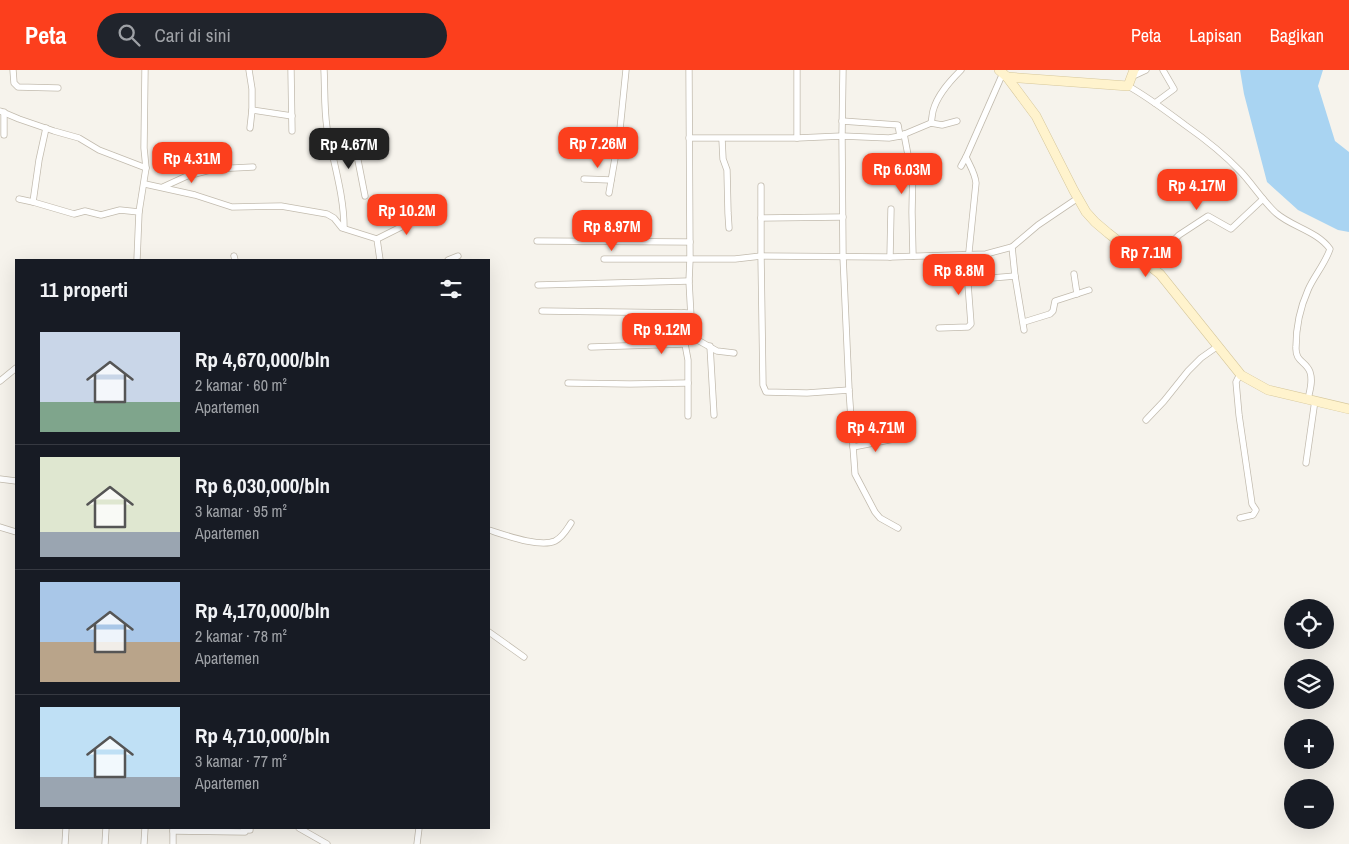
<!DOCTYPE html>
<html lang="id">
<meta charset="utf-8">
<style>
body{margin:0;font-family:"Archivo Narrow",sans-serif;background:#20242c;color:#f1f3f6;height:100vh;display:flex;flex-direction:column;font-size:19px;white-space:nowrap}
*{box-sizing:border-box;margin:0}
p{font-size:16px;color:#9ea1a6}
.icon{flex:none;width:28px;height:28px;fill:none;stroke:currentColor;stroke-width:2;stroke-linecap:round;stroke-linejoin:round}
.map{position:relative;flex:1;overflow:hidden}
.sheet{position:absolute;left:15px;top:189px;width:475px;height:570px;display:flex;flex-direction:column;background:#171b24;border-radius:0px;box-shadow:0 5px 20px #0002}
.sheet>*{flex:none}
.tools{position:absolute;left:1284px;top:529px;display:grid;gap:10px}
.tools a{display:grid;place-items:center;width:50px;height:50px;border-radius:50%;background:#171b24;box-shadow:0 5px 20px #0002;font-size:25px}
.price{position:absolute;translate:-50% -42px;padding:0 11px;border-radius:10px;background:#fc3f1d;color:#fff;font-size:16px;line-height:32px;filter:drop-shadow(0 1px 2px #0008)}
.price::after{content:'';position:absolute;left:50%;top:30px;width:15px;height:11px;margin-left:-8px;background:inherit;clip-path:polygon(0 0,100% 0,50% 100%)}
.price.current{background:#222;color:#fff}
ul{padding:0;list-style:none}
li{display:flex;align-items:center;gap:15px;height:125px;padding:0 25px}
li+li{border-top:1px solid #363941}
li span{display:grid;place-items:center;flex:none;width:140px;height:100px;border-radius:0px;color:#555}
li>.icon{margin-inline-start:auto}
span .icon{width:60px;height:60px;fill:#fffc;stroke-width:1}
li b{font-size:21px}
h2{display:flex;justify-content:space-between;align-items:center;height:60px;padding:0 25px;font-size:21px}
header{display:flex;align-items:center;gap:30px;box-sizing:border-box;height:70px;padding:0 25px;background:#fc3f1d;color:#fff}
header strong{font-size:24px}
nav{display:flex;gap:28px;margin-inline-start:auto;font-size:18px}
.search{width:350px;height:45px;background:#20242c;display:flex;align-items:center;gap:12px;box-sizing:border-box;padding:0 18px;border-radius:28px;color:#9ea1a6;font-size:19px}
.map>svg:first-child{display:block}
</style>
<header>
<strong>Peta</strong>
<div class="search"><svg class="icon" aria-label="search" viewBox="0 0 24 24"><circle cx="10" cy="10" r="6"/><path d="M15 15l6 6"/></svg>Cari di sini</div>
<nav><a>Peta</a><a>Lapisan</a><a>Bagikan</a></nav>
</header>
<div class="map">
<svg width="1349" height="774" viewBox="0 0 1349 774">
<rect width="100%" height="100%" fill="#f6f3ec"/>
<polygon fill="#a9d4f2" points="1240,0 1323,0 1318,16 1335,71 1349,82 1349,162 1338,160 1298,140 1267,112 1244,24"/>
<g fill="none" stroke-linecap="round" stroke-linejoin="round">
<defs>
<g id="street">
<polyline points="13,0 14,13 18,17 58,18"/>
<polyline points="249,0 252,19 252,40 250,58"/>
<polyline points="291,0 292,61"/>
<path d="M324,0c1,19 0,39 3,58 6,34 17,66 17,100"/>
<polyline points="689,0 690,189 689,211 692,265 694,268 717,281 734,283"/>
<polyline points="797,0 797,68"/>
<polyline points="843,0 842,66 843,186 849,320 855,404 875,442 880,448 898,458"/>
<polyline points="1131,7 1146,0"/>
<path d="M1128,16c20,11 38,25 57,39 20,14 39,29 56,47 12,13 22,29 35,41 16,14 41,18 54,36 -5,15 -16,27 -22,41 -8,18 -12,37 -12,57 -1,15 10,14 14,25 3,9 0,18 -2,27"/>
<polyline points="1155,33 1174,19 1163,0"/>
<polyline points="252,40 292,46"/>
<polyline points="0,41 19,49 54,61 79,68 99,80 146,98"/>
<polyline points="4,42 4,65"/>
<polyline points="842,51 898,55 900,66"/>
<path d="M931,53c1,-4 1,-8 2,-12 4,-16 17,-30 28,-41"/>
<polyline points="904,64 908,85 913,94 912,142 913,186"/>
<polyline points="689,68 797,68 842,66 889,68 900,66 931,53 942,55 957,51"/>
<polyline points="722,69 723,89 727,100 728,143 729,158"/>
<polyline points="332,78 353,78 356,80 365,126"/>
<polyline points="961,96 966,87"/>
<polyline points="584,109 611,110"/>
<polyline points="145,114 195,125 232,137 281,136 327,144 334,148 342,158 377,169 380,190"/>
<polyline points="761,116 761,186 763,315 766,322 807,323 849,320"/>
<polyline points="163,117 187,106 214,99 253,97"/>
<polyline points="609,123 620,59 626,0"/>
<polyline points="19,129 33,132 74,144 85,141 101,145 120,140 139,142"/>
<polyline points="33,132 39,90 46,58"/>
<polyline points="761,148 843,147"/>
<polyline points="377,169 427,144"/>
<polyline points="537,171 690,172"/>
<polyline points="1012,177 1015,206 1024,260"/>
<polyline points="234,186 235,190"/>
<polyline points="890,187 891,139"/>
<polyline points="604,189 735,189 761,186 890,187 986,184 1012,177 1038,155 1078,128"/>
<polyline points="137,190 139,142 146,98 144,78 145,0"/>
<polyline points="448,190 458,186"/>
<polyline points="1149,195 1179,165 1208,146 1231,159 1263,129"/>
<polyline points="1074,204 1077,224"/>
<polyline points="968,210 1015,206"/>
<polyline points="538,215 689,211"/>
<polyline points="542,241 690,243"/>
<polyline points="1024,252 1050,244 1053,241 1055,231 1089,220"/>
<path d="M939,258l29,-1 3,-3 -4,-53 9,-88c-1,-10 -6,-17 -10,-26l37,-84"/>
<polyline points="685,274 688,290 688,346"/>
<polyline points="710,276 714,345"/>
<polyline points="591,277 685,274 684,243"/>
<polyline points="0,311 16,298"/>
<polyline points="568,313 630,314 688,313"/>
<polyline points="1146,350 1164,331 1188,301 1201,288 1218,276"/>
<polyline points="853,377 894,369"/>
<polyline points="1306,393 1315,330"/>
<polyline points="0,409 16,411"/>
<polyline points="1240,448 1253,445 1256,440 1252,434 1239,345 1236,312 1238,308 1241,305"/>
<polyline points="0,457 16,462"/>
<path d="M489,460c16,5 51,18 66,11 8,-4 12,-12 16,-18"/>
<polyline points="489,562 524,587"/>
<polyline points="299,758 327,774"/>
<polyline points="173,761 245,762 244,760 250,760 250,758"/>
<polyline points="65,774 66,758"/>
<polyline points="105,774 106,758"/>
<polyline points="144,774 145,758"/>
<polyline points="173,774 173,758"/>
<polyline points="417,774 419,758"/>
</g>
<g id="secondary">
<polyline points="999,0 1007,7 1036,46 1074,121 1086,142 1095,152 1108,163 1160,204 1241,305 1268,320 1349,339"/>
<polyline points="1007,7 1128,16 1134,0"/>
</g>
</defs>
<use href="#street" stroke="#c2bbae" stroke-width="7"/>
<use href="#secondary" stroke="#d6c79b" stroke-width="10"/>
<use href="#street" stroke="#fff" stroke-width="5.5"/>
<use href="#secondary" stroke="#fff3cd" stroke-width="9"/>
</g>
</svg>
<div class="tools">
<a><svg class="icon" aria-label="locate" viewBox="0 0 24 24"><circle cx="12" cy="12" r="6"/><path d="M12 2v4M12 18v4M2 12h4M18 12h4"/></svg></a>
<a><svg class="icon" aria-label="layers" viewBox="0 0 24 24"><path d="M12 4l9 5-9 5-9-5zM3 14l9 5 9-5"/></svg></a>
<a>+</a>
<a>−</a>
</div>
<b class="price" style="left:598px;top:99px">Rp 7.26M</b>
<b class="price current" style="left:349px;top:100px">Rp 4.67M</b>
<b class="price" style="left:192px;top:114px">Rp 4.31M</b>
<b class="price" style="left:902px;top:125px">Rp 6.03M</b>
<b class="price" style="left:1197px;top:141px">Rp 4.17M</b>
<b class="price" style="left:407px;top:166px">Rp 10.2M</b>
<b class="price" style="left:612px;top:182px">Rp 8.97M</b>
<b class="price" style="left:1146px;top:208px">Rp 7.1M</b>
<b class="price" style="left:959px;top:226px">Rp 8.8M</b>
<b class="price" style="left:662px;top:285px">Rp 9.12M</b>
<b class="price" style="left:876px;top:383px">Rp 4.71M</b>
<section class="sheet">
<h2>11 properti<svg class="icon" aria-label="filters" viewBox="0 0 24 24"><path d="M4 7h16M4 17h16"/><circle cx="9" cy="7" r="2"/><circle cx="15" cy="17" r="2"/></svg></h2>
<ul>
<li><span style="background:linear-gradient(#c9d6e8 70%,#7fa58c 0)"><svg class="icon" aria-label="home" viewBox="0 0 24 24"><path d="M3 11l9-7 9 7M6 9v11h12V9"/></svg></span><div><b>Rp 4,670,000/bln</b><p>2 kamar · 60 m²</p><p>Apartemen</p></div></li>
<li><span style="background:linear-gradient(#dfe7d0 75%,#9aa5b1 0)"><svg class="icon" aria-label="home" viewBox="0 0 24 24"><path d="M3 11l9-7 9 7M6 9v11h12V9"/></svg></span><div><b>Rp 6,030,000/bln</b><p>3 kamar · 95 m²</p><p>Apartemen</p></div></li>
<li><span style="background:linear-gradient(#a9c7e8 60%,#b9a48a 0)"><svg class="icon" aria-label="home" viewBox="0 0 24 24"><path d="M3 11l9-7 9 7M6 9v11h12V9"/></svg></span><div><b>Rp 4,170,000/bln</b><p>2 kamar · 78 m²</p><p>Apartemen</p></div></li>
<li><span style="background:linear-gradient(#bfe0f5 70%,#9aa5b1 0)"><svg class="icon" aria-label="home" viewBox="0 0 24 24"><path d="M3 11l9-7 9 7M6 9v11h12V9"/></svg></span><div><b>Rp 4,710,000/bln</b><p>3 kamar · 77 m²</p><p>Apartemen</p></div></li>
</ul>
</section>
</div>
